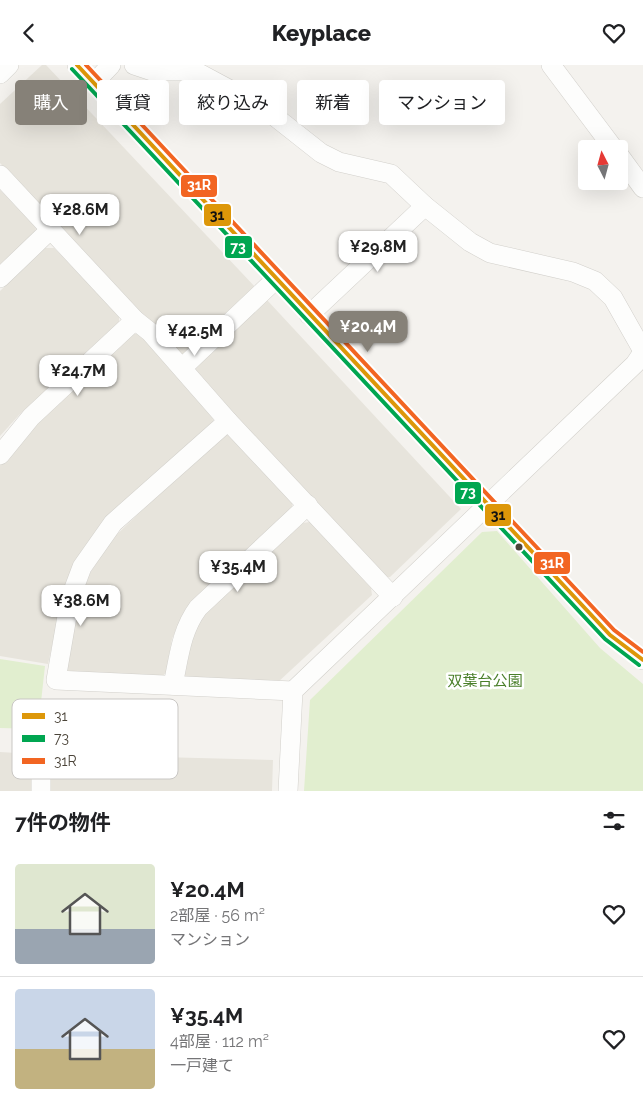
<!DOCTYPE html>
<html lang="ja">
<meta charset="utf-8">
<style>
body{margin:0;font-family:Raleway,"Noto Sans JP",sans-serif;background:#f6f6f6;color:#202124;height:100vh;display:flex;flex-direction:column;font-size:19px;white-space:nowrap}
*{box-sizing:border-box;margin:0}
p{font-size:16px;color:#757577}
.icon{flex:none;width:28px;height:28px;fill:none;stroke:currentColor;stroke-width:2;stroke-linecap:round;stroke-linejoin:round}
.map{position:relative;height:726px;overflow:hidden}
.sheet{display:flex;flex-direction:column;background:#fff;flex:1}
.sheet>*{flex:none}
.top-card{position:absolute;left:15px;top:15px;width:614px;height:45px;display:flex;gap:10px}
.needle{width:32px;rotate:354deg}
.fabs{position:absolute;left:578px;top:75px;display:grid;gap:10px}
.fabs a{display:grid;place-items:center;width:50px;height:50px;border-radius:5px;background:#fff;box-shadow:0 5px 20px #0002;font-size:25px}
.price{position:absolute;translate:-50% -42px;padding:0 11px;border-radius:10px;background:#fff;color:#222;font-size:16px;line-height:32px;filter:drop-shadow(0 1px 2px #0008)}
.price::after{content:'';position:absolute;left:50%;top:30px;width:15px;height:11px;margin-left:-8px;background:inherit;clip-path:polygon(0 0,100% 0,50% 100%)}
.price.current{background:#868178;color:#fff}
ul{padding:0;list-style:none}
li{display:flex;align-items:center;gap:15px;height:125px;padding:0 15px}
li+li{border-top:1px solid #e0e0e0}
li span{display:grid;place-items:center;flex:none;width:140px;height:100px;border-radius:5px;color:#555}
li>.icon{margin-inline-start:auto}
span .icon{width:60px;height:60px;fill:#fffc;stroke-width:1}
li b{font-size:21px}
h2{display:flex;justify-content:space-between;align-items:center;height:60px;padding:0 15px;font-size:21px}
.pill{padding:0 18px;border-radius:5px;background:#fff;box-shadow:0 5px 20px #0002;font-size:18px;line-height:45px}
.pill.current{background:#868178;color:#fff}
header{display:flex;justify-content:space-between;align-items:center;height:65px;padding:0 15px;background:#fff;font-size:22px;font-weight:800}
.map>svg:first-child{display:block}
</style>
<header><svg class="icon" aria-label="back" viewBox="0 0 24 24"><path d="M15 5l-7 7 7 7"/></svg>Keyplace<svg class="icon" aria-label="heart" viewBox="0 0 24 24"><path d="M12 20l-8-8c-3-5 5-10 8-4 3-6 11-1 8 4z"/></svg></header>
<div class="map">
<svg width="643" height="726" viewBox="0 0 643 726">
<rect width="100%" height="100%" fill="#f4f2ee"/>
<g fill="#e7e4dc">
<polygon points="42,0 46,0 256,223 181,291 0,98 0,39"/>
<polygon points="0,125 36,163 34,172 0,203"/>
<polygon points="45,183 54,183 119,251 119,259 19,350 0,371 0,226"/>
<polygon points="267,235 461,444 390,512 386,512 192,304"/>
<polygon points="132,269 140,269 212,347 213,356 102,459 82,485 65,521 48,599 0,591 0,400 28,367"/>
<polygon points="221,370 230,370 292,436 292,444 186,543 172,574 166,608 160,613 69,610 65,605 78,540 88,512 100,491 110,476"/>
<polygon points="310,457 371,523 372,530 277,618 188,615 184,609 190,574 202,552 303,458"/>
<polygon points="0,687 33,689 32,726 0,726"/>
<polygon points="45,689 273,695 272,726 44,726"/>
</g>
<g fill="#e1eecf">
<polygon points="497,466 600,583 643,619 643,726 304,726 310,635 482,467"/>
<polygon points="0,594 45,601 38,664 0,663"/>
</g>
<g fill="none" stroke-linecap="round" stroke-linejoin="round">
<defs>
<g id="minor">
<polyline points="77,0 610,570 643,595"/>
<polyline points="134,0 152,6 195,6 264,43 321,88 339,97 391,109 425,141 470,177 490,188 573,207 595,216 613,233 643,286"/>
<polyline points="551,0 614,84"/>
<polyline points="0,9 9,0"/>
<polyline points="94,18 111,0"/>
<polyline points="619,90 643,123"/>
<polyline points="0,110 135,255 150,267 228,356 393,532"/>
<polyline points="0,213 50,165"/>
<polyline points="309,250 425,141"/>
<polyline points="182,303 276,214"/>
<polyline points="228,356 113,458 82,502 70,534 56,615 293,626"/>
<polyline points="0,390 31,352 135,255"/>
<path d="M173,620c6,-28 8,-54 25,-77l110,-103"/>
<polyline points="41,726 41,677"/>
<polyline points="288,726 293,626 635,299 643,287"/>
</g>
</defs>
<use href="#minor" stroke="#d2d0cb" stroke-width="20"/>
<use href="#minor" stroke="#fdfdfc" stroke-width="19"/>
<defs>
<polyline id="bus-1" points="77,0 610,570 643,595"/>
<polyline id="bus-2" points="72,4 605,574 639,600"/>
<polyline id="bus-3" points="86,0 614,565 643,587"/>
</defs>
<use href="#bus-1" stroke="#fff" stroke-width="8"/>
<use href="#bus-2" stroke="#fff" stroke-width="8"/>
<use href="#bus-3" stroke="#fff" stroke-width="8"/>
<use href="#bus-1" stroke="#dd9709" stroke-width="4"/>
<use href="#bus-2" stroke="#00a651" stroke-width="4"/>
<use href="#bus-3" stroke="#f26522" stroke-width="4"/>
</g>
<circle fill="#4b4439" stroke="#fff" stroke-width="2" cx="519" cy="482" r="4.5"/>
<g text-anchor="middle" stroke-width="5" stroke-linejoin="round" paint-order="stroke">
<g font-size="15" fill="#4a7f2a" stroke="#fff">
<text x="485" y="621">双葉台公園</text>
</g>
</g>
<rect x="12" y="634" width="166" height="80" rx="8" fill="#fff" stroke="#c9c7c4" stroke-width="1"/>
<rect x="22" y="648" width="23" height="6" fill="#dd9709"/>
<rect x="22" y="670" width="23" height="7" fill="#00a651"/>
<rect x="22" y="693" width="23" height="6" fill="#f26522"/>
<g font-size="14" fill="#4b4439">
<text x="54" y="656">31</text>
<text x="54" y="678">73</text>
<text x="54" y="701">31R</text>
</g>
<g stroke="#fff" stroke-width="2">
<rect x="180" y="109" width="38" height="24" rx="5" fill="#f26522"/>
<rect x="203" y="138" width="29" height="24" rx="5" fill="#dd9709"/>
<rect x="224" y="170" width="29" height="24" rx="5" fill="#00a651"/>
<rect x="454" y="416" width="28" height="24" rx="5" fill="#00a651"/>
<rect x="484" y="438" width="28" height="24" rx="5" fill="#dd9709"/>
<rect x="533" y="486" width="38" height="24" rx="5" fill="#f26522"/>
</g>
<g font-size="14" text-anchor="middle" font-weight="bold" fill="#fff">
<text x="199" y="125">31R</text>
<text x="238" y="187">73</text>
<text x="468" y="432">73</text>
<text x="552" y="503">31R</text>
</g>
<g font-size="14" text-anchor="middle" font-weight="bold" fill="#111">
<text x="217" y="155">31</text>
<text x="498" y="455">31</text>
</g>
</svg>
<div class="fabs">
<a><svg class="needle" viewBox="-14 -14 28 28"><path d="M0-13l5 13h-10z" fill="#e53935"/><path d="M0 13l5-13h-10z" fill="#757577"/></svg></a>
</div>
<b class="price" style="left:80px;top:171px">¥28.6M</b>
<b class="price" style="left:378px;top:208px">¥29.8M</b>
<b class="price current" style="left:368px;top:288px">¥20.4M</b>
<b class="price" style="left:195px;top:292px">¥42.5M</b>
<b class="price" style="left:78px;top:332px">¥24.7M</b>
<b class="price" style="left:238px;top:528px">¥35.4M</b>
<b class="price" style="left:81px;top:562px">¥38.6M</b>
<div class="top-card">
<a class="pill current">購入</a>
<a class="pill">賃貸</a>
<a class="pill">絞り込み</a>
<a class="pill">新着</a>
<a class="pill">マンション</a>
</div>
</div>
<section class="sheet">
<h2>7件の物件<svg class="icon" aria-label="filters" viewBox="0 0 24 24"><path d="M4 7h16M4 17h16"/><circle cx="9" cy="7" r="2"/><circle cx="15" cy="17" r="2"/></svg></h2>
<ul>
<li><span style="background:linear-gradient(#dfe7d0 65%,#9aa5b1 0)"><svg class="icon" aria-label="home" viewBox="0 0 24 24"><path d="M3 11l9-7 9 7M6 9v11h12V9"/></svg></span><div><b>¥20.4M</b><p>2部屋 · 56 m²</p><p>マンション</p></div><svg class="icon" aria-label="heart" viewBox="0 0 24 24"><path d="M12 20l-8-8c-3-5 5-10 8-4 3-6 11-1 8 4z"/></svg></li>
<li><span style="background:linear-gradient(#c9d6e8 60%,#c2b280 0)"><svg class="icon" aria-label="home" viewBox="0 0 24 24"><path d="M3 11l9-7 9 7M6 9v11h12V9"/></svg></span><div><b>¥35.4M</b><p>4部屋 · 112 m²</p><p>一戸建て</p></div><svg class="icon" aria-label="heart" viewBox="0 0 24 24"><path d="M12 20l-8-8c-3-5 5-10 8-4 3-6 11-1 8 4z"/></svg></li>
</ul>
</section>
